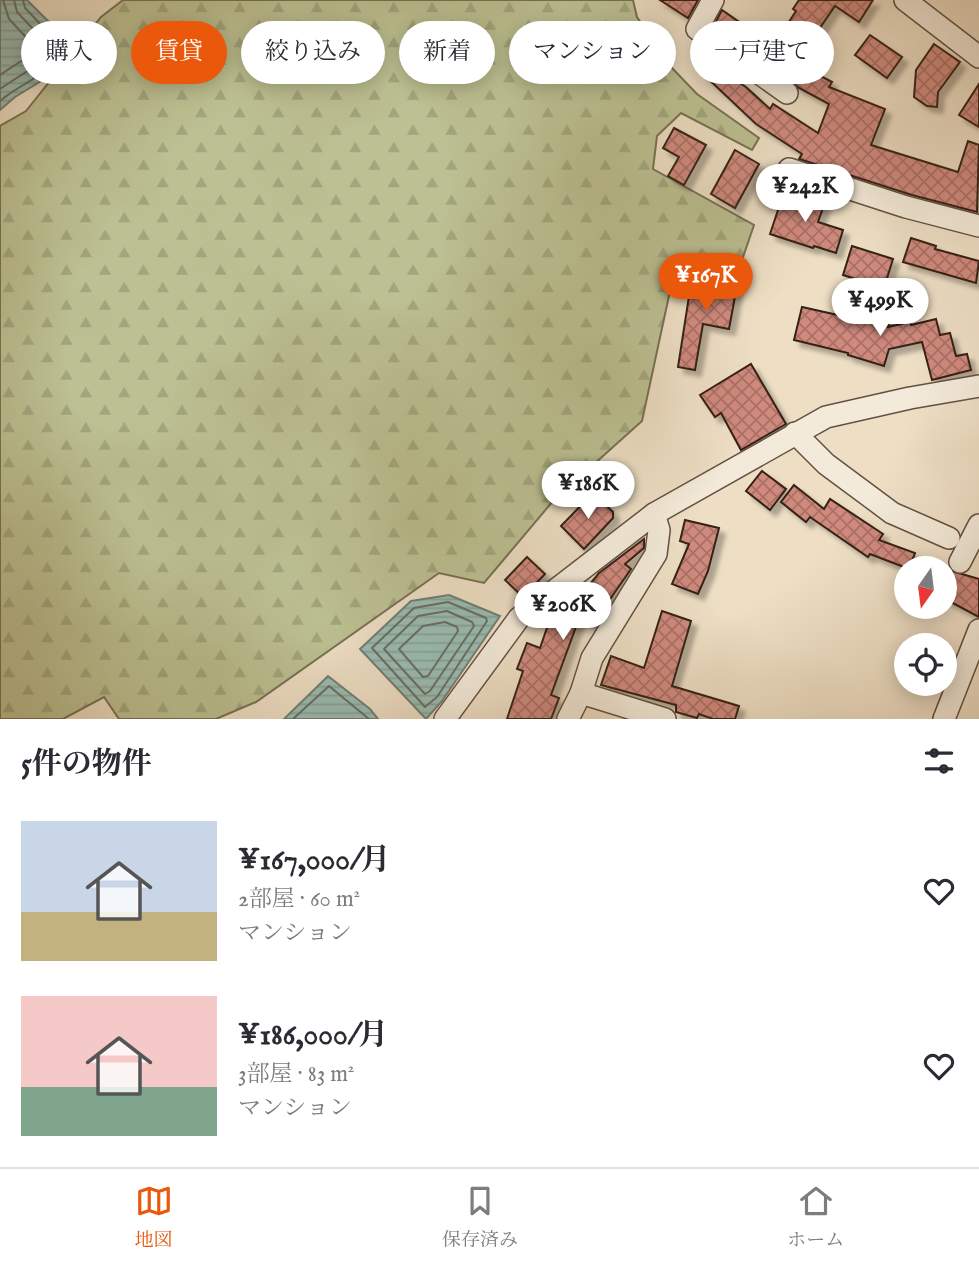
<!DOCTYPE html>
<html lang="ja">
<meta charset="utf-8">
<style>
body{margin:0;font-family:"IM FELL English","Noto Serif JP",serif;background:#f2f2f3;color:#2b2b33;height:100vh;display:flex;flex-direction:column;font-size:26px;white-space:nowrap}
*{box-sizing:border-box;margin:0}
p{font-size:23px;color:#7c7c81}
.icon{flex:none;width:38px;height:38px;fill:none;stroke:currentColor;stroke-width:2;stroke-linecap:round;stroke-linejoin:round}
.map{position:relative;height:719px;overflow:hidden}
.sheet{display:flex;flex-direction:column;background:#fff;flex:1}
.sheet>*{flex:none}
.top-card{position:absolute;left:21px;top:21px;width:938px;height:63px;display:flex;gap:14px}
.needle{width:46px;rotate:194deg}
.buttons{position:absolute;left:894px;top:556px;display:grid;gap:14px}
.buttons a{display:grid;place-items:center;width:63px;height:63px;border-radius:50%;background:#fff;box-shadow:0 4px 18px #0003;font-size:35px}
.price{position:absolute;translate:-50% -60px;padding:0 16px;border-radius:24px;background:#fff;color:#222;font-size:23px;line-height:46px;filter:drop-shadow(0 2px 4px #0008)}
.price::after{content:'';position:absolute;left:50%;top:42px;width:21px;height:16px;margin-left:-10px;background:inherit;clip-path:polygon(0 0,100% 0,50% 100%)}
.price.selected{background:#ea580c;color:#fff}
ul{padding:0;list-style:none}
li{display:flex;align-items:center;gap:21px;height:175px;padding:0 21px}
li span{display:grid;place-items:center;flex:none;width:196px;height:140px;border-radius:0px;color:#555}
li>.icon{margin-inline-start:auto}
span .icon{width:84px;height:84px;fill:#fffc;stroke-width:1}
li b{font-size:30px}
h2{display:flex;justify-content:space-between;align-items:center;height:84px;padding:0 21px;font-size:30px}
.pill{padding:0 24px;border-radius:32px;background:#fff;box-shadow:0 4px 18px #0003;font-size:24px;line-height:63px}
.pill.selected{background:#ea580c;color:#fff}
.menu{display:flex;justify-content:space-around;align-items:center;height:98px;border-top:2px solid #e1e1e2;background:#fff;font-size:19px;color:#7c7c81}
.menu a{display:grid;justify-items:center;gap:4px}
.menu .selected{color:#ea580c}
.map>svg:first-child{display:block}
</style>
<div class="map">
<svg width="979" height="719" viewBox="0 0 979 719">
<defs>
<pattern id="forest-firs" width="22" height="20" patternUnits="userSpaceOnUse" patternTransform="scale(1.75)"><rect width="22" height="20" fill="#bcc092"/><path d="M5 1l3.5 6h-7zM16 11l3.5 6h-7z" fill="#a2a57d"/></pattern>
<pattern id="water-rules" width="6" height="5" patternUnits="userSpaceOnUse" patternTransform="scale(1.75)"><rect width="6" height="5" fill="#99bcb2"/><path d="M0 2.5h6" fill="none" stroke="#84a198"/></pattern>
<pattern id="building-cross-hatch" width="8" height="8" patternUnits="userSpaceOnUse" patternTransform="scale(1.75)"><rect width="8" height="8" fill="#cf897d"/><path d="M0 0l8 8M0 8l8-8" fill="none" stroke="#a97065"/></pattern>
<filter id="shadow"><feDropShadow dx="6" dy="6" stdDeviation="2" flood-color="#0004"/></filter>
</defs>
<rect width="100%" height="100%" fill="#eddec4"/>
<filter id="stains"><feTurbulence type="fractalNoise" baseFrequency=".00286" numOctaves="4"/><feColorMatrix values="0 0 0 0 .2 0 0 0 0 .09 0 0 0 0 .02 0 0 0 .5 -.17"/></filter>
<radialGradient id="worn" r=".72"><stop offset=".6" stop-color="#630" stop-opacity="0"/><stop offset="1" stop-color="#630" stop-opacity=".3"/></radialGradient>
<polygon fill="url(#forest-firs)" stroke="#797054" stroke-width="2" points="123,0 633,0 637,17 671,67 697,94 759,138 752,150 681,113 657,136 653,169 754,225 740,266 675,268 642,421 553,501 484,583 439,573 256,702 216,719 119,719 104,697 63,719 0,719 0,126 26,111 101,17"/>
<g fill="url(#water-rules)" stroke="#717e74" stroke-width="2">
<polygon points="0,0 27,0 75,48 64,67 15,97 0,110"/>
<polygon points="449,595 500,616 442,701 426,719 360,649 411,601"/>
<polygon points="328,676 370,709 378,719 284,719"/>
</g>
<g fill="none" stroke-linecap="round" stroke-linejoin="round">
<g stroke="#686e64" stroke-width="2">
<polyline points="0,75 38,50 9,19 3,0"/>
<polyline points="0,89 52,55 54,51 17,12 14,0"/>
<path d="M0,101c20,-18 52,-27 65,-51l-40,-42 -2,-8"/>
<polygon points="448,602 486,618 487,621 437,697 425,707 372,648 414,608"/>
<polygon points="447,611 472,622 474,626 430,691 425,694 384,649 418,616"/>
<polygon points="445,622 457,627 458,631 428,676 423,677 399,649 423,626"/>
<polyline points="293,719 329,686 369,719"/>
</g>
</g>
<g fill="url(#building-cross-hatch)" stroke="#362016" stroke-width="2" filter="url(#shadow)">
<polygon points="660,0 698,0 688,18"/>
<polygon points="799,0 873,0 859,22 835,6 796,63 832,82 829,87 885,109 871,145 958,172 968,141 979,145 977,212 912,195 799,159 802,154 756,124 702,73 711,64 746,87 770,109 773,104 818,133 829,104 799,88 788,78 789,76 714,25 722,10 761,37 764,33 777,40 796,11 793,9"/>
<polygon points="870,35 902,57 887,78 855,55"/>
<polygon points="934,44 960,62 938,92 937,107 927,106 914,97 916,70"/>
<polygon points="979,84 979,127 959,115"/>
<polygon points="674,128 706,145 684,185 668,176 679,157 663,148"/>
<polygon points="735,150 759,164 735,208 711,194"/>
<polygon points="784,192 824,205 818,222 843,230 836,253 814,246 813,248 770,234"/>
<polygon points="911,238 936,246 935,249 979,261 976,283 903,262"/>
<polygon points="852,246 893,259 884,288 843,275"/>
<polygon points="723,272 739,275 729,329 703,324 695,370 678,367 692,277 721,282"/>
<polygon points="875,294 894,298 888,327 910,322 911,325 936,319 940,335 950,333 956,356 967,354 971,370 932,380 922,342 889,349 884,366 848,355 848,353 794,340 802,307 869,322"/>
<polygon points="751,364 786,424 741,450 721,413 715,417 700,395"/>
<polygon points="762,471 786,489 770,510 746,491"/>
<polygon points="794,485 824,509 830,499 883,534 879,540 915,553 909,569 870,554 868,557 810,517 806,522 781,502"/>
<polygon points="593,493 613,512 613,518 584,549 561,526"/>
<polygon points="685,520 719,528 708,571 698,594 672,584 689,544 680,541"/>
<polygon points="644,539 644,548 625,564 631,569 592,625 580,616 551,695 559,698 551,719 507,719 523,671 517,669 527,643 540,648 550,619 552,620 569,596 582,586 586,589 599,573"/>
<polygon points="527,557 545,574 523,597 505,580"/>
<polygon points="945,569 979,579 979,617 945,599"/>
<polygon points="662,611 691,621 672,686 739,706 735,719 713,719 699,714 697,718 676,712 676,705 601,685 611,656 644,668"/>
</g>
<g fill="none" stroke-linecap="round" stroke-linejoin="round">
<defs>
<g id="minor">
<polyline points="713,0 697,29 787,93"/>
<polyline points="905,0 979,57"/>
<polyline points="789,169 906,207 979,226"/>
<polyline points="795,433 826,464 892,513 949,538"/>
<polyline points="960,562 979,525"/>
<polyline points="581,693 665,719"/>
<polyline points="445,719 519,618 654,514 826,417 910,398 979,386"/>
<polyline points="568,719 581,693 592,658 656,554 659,530 654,514"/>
<polyline points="944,719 979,630"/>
</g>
</defs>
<use href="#minor" stroke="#645042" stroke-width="24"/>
<use href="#minor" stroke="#f3ead9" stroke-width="21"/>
</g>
<rect width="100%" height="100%" filter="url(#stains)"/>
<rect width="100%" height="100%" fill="url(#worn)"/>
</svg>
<div class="buttons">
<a><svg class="needle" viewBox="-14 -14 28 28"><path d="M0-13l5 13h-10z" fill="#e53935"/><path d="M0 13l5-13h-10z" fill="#7c7c81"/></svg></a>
<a><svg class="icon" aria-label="locate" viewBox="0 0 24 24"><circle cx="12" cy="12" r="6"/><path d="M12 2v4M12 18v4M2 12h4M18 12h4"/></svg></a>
</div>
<b class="price" style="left:805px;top:224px">¥242K</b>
<b class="price selected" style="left:706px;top:313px">¥167K</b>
<b class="price" style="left:880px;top:338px">¥499K</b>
<b class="price" style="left:588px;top:521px">¥186K</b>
<b class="price" style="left:563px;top:642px">¥206K</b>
<div class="top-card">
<a class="pill">購入</a>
<a class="pill selected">賃貸</a>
<a class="pill">絞り込み</a>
<a class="pill">新着</a>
<a class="pill">マンション</a>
<a class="pill">一戸建て</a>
</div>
</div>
<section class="sheet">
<h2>5件の物件<svg class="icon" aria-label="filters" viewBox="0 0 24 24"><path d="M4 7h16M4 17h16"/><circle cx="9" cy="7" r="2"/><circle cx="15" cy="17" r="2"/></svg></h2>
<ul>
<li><span style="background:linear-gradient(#c9d6e8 65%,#c2b280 0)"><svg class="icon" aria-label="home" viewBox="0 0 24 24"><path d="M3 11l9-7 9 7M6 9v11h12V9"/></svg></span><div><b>¥167,000/月</b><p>2部屋 · 60 m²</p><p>マンション</p></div><svg class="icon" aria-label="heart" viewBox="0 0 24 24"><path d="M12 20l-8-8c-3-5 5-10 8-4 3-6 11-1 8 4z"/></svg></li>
<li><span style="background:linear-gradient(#f6c9c9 65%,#7fa58c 0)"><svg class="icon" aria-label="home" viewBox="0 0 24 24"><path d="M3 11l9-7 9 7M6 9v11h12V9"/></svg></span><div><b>¥186,000/月</b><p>3部屋 · 83 m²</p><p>マンション</p></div><svg class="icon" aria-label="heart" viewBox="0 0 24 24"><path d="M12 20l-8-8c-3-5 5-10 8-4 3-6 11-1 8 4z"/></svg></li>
</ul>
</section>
<nav class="menu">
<a class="selected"><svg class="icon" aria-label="map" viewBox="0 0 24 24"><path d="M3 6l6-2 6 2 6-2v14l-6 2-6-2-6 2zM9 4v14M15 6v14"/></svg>地図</a>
<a><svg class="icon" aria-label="saved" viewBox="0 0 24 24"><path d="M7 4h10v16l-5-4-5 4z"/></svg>保存済み</a>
<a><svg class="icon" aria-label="home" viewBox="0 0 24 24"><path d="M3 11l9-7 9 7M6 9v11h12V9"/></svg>ホーム</a>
</nav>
